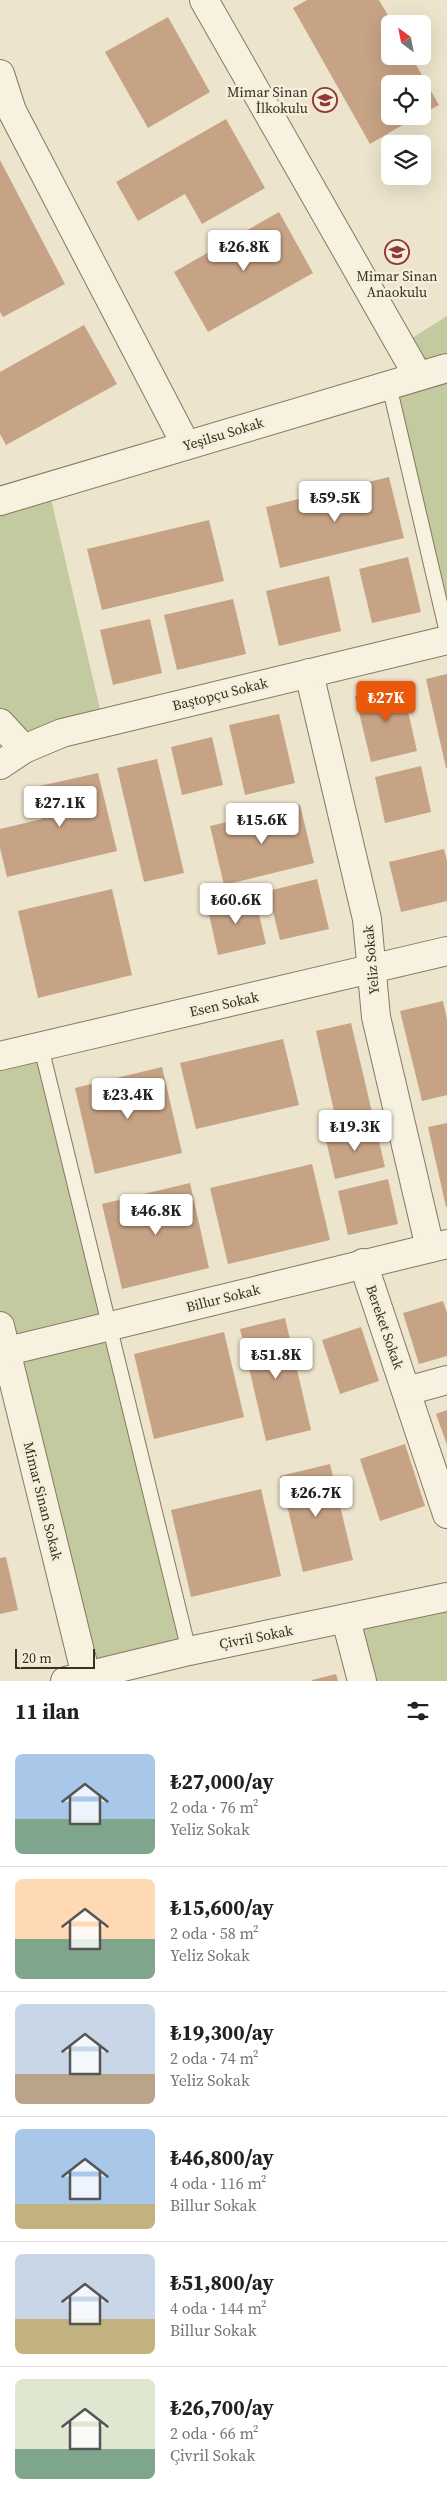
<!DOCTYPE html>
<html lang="tr">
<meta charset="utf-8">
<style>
body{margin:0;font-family:"Source Serif 4",serif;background:#f6f6f6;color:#202124;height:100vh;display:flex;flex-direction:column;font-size:19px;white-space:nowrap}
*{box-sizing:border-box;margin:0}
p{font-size:16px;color:#757577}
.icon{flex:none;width:28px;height:28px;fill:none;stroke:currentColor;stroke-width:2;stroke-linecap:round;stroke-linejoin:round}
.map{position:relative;height:1681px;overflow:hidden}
.panel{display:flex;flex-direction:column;background:#fff;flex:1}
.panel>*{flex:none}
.needle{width:32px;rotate:328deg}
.buttons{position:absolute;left:381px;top:15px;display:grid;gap:10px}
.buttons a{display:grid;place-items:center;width:50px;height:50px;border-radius:8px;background:#fff;box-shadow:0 5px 20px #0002;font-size:25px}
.scale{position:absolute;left:15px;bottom:12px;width:80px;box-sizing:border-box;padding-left:5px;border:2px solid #3a2f23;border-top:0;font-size:14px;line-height:18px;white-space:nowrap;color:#3a2f23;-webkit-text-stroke:4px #f4eedb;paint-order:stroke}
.price{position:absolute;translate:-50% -42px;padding:0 11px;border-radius:5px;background:#fff;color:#222;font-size:16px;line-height:32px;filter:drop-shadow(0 1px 2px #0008)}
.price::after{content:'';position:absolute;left:50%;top:30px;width:15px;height:11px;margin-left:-8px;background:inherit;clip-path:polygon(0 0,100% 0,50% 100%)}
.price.on{background:#ea580c;color:#fff}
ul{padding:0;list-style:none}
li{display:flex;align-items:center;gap:15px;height:125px;padding:0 15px}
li+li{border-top:1px solid #e0e0e0}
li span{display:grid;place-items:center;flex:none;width:140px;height:100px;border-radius:8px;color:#555}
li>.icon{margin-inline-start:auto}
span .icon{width:60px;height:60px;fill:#fffc;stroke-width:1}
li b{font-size:21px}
h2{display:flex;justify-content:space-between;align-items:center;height:60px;padding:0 15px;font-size:21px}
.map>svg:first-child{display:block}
</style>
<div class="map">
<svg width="447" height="1681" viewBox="0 0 447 1681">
<rect width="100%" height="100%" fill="#ece4cc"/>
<g fill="#c3caa0">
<polygon points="447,316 447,633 389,385 418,376 401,345"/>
<polygon points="48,486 103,722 40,742 0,723 0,500"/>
<polygon points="41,1047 189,1651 86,1676 0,1326 0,1056"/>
<polygon points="447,1597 447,1681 362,1681 346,1620"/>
</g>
<g fill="#c7a385">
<polygon points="307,0 379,0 393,24 390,24 390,56 411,56 439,105 422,114 422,84 390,84 390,116 418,116 370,144 293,8"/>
<polygon points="168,17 210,92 148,128 105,52"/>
<polygon points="226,119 265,188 202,224 185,194 138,221 116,182"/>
<polygon points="0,160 65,284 3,317 0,312"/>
<polygon points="279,212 313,273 208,332 174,272"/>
<polygon points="84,325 117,384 6,445 0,434 0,372"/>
<polygon points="389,477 404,538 280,568 266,507"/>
<polygon points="209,520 224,581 102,610 87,549"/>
<polygon points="408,557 421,612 372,623 359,569"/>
<polygon points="329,576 341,631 279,646 266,591"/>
<polygon points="233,599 246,654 177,670 164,615"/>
<polygon points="150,619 162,673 113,685 100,630"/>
<polygon points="447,674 447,768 446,768 426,679"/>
<polygon points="402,685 417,751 371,762 355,696"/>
<polygon points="279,714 295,783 245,795 229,725"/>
<polygon points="212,737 223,785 182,795 171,747"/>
<polygon points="157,759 184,873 144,882 117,768"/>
<polygon points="421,766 431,812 385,823 375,777"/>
<polygon points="98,773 117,851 7,877 0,848 0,829 42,819 35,787"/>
<polygon points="300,805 314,863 224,885 210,826"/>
<polygon points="444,849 447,861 447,901 401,912 389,862"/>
<polygon points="317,879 329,929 280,940 268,891"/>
<polygon points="112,889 132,975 38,998 18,911"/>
<polygon points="254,894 266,944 218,955 207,905"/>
<polygon points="443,1001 447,1020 447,1095 422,1101 400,1011"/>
<polygon points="351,1023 372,1112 336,1120 316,1031"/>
<polygon points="283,1039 299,1105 196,1129 180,1063"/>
<polygon points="162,1067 182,1153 95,1174 75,1088"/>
<polygon points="447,1123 447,1207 446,1207 428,1127"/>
<polygon points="375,1124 385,1167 335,1179 325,1136"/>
<polygon points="312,1164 330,1240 228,1264 210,1188"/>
<polygon points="388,1179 398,1224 348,1235 338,1191"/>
<polygon points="190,1183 209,1268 122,1289 102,1204"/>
<polygon points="443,1301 447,1313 447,1356 419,1364 403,1313"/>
<polygon points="285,1318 311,1430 266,1441 240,1329"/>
<polygon points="361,1327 379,1381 340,1394 322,1340"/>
<polygon points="224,1332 244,1417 154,1439 134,1354"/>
<polygon points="447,1410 447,1445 436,1414"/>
<polygon points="405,1444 425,1506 380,1521 360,1459"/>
<polygon points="330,1464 353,1560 303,1572 280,1476"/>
<polygon points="261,1489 281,1576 191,1597 171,1510"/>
<polygon points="6,1557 18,1610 0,1614 0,1558"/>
<polygon points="336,1674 338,1681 312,1681 312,1680"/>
</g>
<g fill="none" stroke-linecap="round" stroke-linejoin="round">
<defs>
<g id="service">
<polyline points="389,385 447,633"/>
<polyline points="41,1047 189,1651"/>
</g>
<g id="minor">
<polyline points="204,0 418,376"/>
<polyline points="0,74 12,111 186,445"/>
<polyline points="0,501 447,368"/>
<polyline points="309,673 367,919 376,1017 430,1248"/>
<polyline points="0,723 24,749"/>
<polyline points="0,765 24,749 62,733 447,640"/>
<polyline points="0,1056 447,951"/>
<polyline points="363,1263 447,1514"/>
<polyline points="0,1326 86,1676"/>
<polyline points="0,1353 447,1244"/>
<polyline points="407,1391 447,1380"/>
<polyline points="346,1620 362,1681"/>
</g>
<polyline id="tertiary" points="65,1681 189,1651 447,1597"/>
</defs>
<use href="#service" stroke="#887761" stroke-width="16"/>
<use href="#minor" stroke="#887761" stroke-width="30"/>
<use href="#tertiary" stroke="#887761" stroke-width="30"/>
<use href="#service" stroke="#f7f1df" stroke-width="14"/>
<use href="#minor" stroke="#f7f1df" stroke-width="28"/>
<use href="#tertiary" stroke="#f7f1df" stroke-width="28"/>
</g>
<defs>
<symbol id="school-ring" viewBox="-11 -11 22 22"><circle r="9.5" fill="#f4eedb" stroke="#923936" stroke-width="1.5"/><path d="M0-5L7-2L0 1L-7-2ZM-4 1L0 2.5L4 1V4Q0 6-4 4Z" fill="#923936"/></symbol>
</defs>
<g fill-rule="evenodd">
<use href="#school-ring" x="311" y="86" width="28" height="28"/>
<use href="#school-ring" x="383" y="238" width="28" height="28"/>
</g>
<g text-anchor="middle" stroke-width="5" stroke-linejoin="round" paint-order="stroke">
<g font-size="14" fill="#3a2f23" stroke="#f4eedb" text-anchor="end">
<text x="308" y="97">Mimar Sinan<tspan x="308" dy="16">İlkokulu</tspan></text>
<text x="397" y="281" text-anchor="middle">Mimar Sinan<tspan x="397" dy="16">Anaokulu</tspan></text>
</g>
<g font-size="14" fill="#3a2f23" stroke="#f4eedb">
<text transform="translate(223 434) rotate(-17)" y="5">Yeşilsu Sokak</text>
<text transform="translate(220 694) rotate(-14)" y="5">Baştopçu Sokak</text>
<text transform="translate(371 960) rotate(-95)" y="5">Yeliz Sokak</text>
<text transform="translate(224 1004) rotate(-13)" y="5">Esen Sokak</text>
<text transform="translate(223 1298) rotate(-14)" y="5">Billur Sokak</text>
<text transform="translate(385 1327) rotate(71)" y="5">Bereket Sokak</text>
<text transform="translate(43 1501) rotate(76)" y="5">Mimar Sinan Sokak</text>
<text transform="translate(256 1637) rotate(-11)" y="5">Çivril Sokak</text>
</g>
</g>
</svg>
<div class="buttons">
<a><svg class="needle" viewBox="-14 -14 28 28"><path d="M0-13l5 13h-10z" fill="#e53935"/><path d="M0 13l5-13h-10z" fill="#757577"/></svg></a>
<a><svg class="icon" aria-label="locate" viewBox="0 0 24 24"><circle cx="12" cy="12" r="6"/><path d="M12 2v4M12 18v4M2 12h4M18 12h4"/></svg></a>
<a><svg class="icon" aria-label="layers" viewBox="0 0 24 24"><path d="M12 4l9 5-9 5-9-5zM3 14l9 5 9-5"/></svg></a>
</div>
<div class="scale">20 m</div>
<b class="price" style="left:244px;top:272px">₺26.8K</b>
<b class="price" style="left:335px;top:523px">₺59.5K</b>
<b class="price on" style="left:386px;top:723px">₺27K</b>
<b class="price" style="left:60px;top:828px">₺27.1K</b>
<b class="price" style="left:262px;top:845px">₺15.6K</b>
<b class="price" style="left:236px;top:925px">₺60.6K</b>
<b class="price" style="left:128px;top:1120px">₺23.4K</b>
<b class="price" style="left:355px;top:1152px">₺19.3K</b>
<b class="price" style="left:156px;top:1236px">₺46.8K</b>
<b class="price" style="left:276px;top:1380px">₺51.8K</b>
<b class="price" style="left:316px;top:1518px">₺26.7K</b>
</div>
<section class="panel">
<h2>11 ilan<svg class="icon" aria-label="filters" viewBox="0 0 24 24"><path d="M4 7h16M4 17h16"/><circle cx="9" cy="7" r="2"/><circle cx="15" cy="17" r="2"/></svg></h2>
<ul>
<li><span style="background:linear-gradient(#a9c7e8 65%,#7fa58c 0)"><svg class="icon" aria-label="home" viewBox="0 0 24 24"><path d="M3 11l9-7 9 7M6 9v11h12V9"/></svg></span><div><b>₺27,000/ay</b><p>2 oda · 76 m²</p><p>Yeliz Sokak</p></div></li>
<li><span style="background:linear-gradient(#ffd9b3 60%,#7fa58c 0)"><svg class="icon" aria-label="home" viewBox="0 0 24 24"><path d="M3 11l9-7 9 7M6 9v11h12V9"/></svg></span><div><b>₺15,600/ay</b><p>2 oda · 58 m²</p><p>Yeliz Sokak</p></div></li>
<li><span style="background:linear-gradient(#c9d6e8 70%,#b9a48a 0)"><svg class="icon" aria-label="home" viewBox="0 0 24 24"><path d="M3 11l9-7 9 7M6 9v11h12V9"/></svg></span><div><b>₺19,300/ay</b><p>2 oda · 74 m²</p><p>Yeliz Sokak</p></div></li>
<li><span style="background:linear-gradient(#a9c7e8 75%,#c2b280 0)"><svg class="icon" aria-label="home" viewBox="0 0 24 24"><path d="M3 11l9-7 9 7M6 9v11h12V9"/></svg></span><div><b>₺46,800/ay</b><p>4 oda · 116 m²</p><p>Billur Sokak</p></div></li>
<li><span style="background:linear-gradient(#c9d6e8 65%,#c2b280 0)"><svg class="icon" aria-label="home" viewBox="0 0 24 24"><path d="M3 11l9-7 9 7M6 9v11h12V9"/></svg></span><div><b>₺51,800/ay</b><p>4 oda · 144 m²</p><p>Billur Sokak</p></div></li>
<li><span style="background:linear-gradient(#dfe7d0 70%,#7fa58c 0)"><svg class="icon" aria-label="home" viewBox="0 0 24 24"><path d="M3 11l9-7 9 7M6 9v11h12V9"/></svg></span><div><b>₺26,700/ay</b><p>2 oda · 66 m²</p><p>Çivril Sokak</p></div></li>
</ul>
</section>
